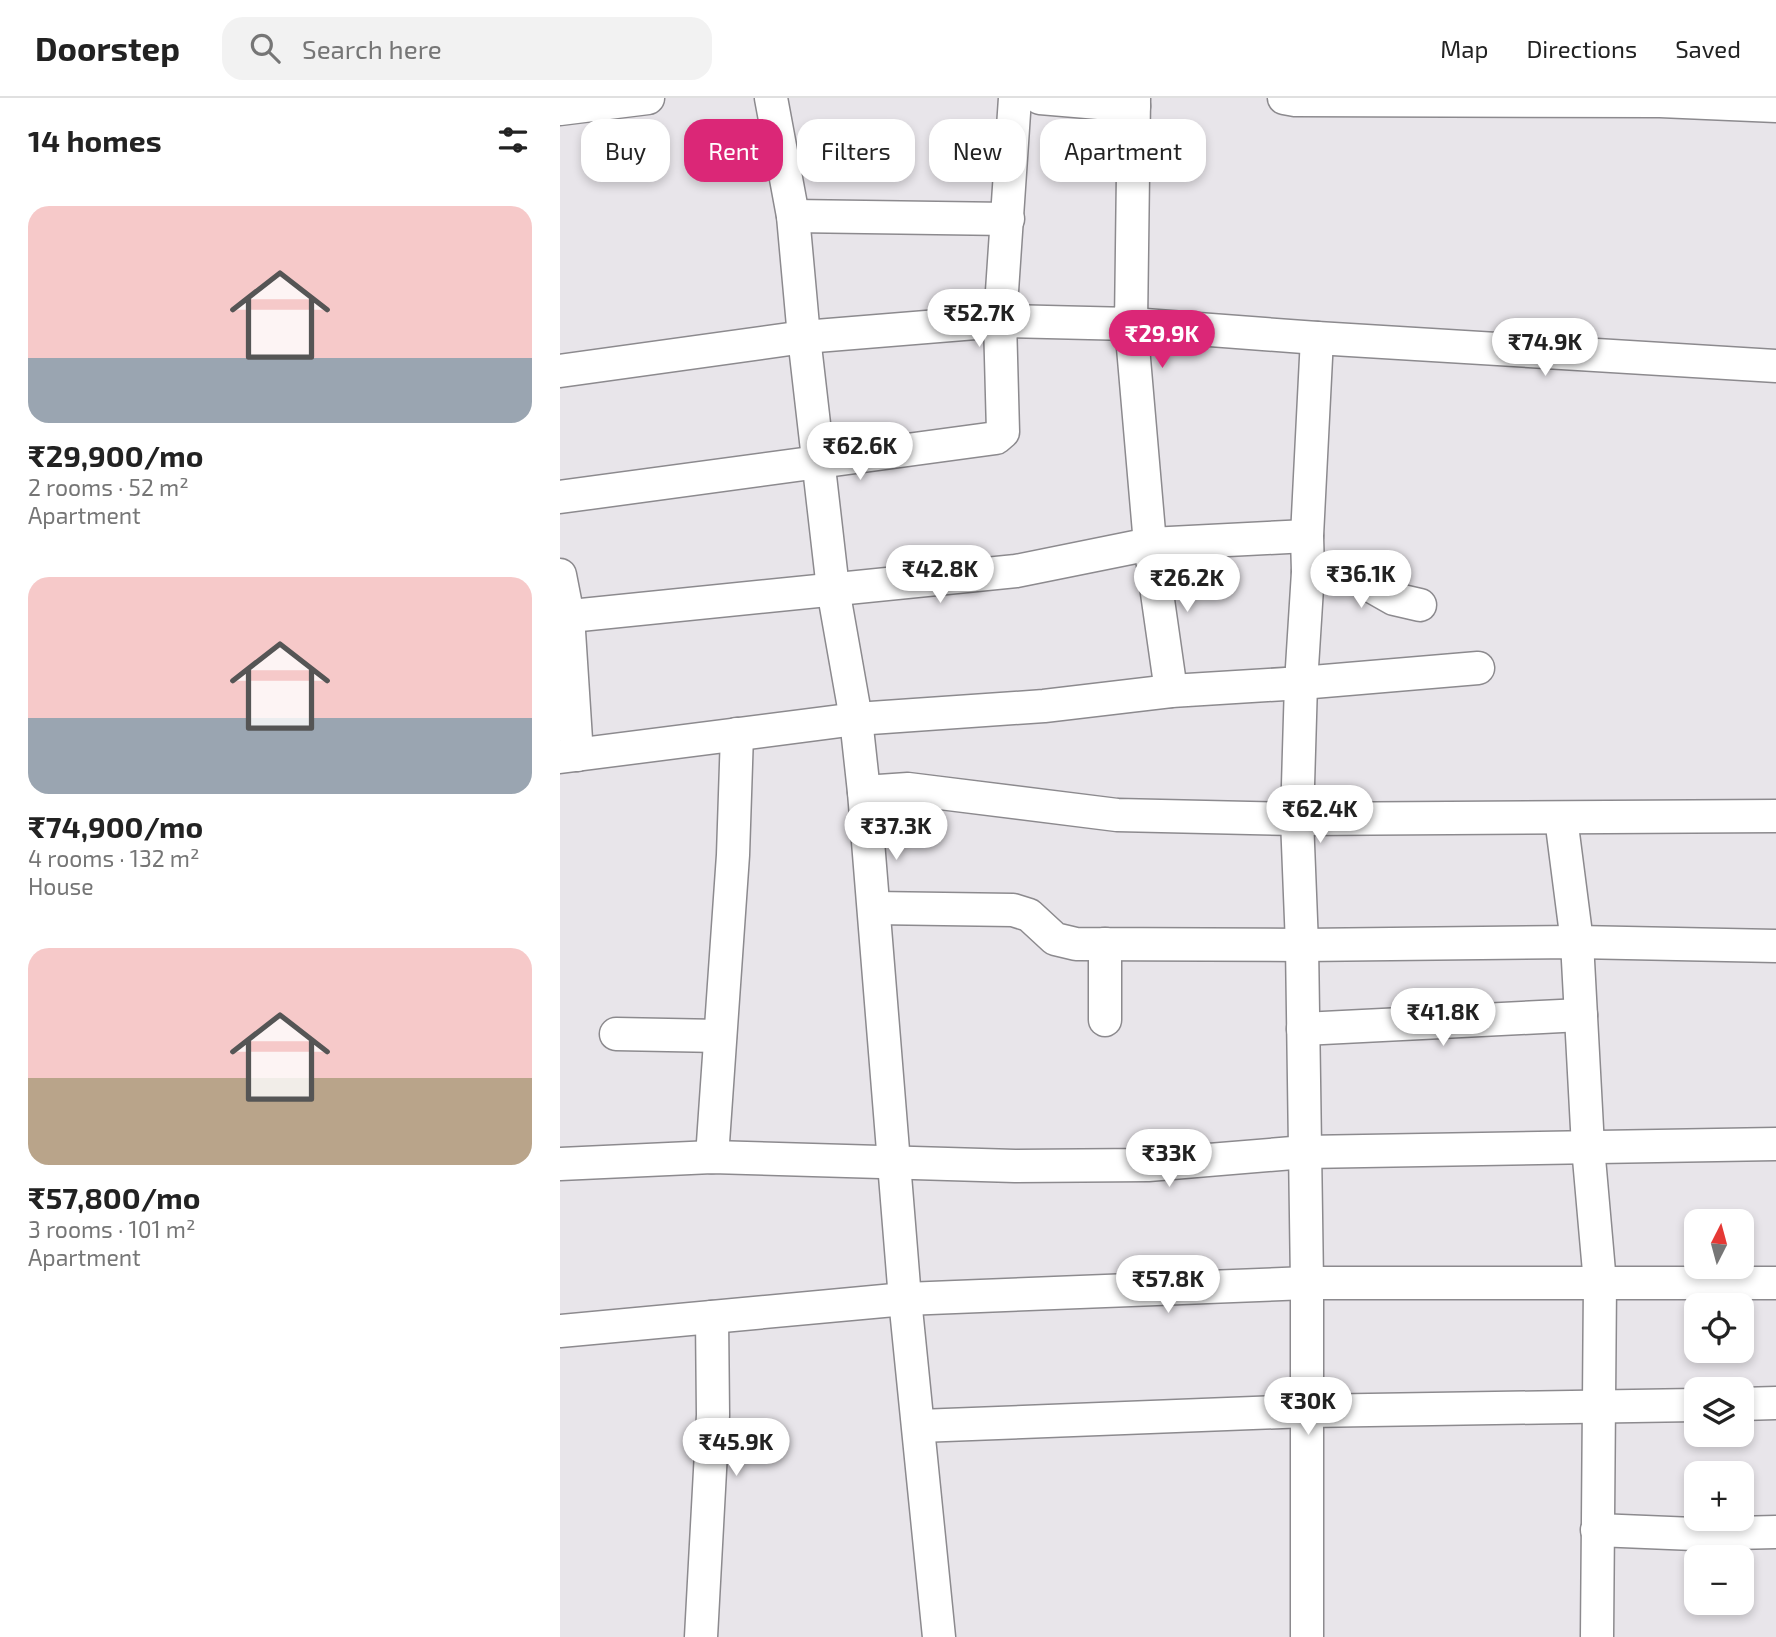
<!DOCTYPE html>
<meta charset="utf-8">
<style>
body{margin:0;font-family:"Exo 2",sans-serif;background:#f2f2f2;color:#222;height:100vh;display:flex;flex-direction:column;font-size:26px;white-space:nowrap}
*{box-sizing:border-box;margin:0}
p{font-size:23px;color:#767676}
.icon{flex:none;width:38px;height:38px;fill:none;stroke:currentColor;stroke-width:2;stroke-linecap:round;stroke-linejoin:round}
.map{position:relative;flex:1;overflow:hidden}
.side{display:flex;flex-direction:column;background:#fff;width:560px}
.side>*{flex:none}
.guide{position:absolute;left:21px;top:21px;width:665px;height:63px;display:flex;gap:14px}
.needle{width:46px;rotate:6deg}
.tools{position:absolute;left:1124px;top:1111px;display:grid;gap:14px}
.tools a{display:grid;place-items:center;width:70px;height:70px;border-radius:14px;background:#fff;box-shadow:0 4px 10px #0003;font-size:35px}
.price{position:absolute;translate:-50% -60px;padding:0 16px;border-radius:24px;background:#fff;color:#222;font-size:23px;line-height:46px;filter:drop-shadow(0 2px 4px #0008)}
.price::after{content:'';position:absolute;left:50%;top:42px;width:21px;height:16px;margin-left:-10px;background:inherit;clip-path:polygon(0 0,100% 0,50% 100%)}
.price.active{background:#db2777;color:#fff}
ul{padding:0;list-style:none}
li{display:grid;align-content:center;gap:14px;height:371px;padding:0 28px}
li span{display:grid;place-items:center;height:217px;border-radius:21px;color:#555}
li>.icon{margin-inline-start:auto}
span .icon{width:126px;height:126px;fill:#fffc;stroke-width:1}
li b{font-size:30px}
h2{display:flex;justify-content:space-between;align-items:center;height:84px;padding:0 28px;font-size:30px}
.pill{padding:0 24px;border-radius:21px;background:#fff;box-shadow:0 4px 10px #0003;font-size:24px;line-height:63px}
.pill.active{background:#db2777;color:#fff}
header{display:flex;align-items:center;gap:42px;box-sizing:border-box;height:98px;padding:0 35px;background:#fff;border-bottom:2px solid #e0e0e0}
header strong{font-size:33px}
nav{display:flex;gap:38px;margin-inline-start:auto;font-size:24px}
.search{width:490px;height:63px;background:#f2f2f2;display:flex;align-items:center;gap:18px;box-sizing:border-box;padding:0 24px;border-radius:21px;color:#767676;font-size:26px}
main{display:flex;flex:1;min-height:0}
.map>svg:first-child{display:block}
</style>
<header>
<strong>Doorstep</strong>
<div class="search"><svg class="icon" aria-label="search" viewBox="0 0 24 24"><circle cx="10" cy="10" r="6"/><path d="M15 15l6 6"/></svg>Search here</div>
<nav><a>Map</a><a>Directions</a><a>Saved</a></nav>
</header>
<main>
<section class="side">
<h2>14 homes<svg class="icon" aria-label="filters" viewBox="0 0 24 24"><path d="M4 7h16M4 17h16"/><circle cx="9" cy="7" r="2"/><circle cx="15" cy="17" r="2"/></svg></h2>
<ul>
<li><span style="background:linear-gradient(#f6c9c9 70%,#9aa5b1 0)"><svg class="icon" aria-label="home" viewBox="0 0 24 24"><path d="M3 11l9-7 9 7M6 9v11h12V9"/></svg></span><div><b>₹29,900/mo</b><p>2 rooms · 52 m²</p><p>Apartment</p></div></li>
<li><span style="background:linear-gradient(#f6c9c9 65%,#9aa5b1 0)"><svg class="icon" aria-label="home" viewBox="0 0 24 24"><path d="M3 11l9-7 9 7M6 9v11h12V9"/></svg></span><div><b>₹74,900/mo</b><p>4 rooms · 132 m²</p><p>House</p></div></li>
<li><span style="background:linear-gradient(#f6c9c9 60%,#b9a48a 0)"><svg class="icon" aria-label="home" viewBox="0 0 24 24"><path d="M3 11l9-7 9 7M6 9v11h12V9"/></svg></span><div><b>₹57,800/mo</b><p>3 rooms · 101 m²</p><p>Apartment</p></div></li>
</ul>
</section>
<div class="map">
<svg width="1216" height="1539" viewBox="0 0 1216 1539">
<rect width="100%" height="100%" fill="#e8e5ea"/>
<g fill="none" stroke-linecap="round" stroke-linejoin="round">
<defs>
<g id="minor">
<polyline points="211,0 233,118 244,239 273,491 296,621 304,694 345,1201 379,1539"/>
<polyline points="480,0 574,8"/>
<polyline points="724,0 735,2 1100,3 1216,8"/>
<polyline points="0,11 88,0"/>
<polyline points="233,118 448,121"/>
<polyline points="0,273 244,239 440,223 571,226 574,0"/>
<polyline points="0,399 436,340 443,334 440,223 455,0"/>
<polyline points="748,474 797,480 834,501 860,507"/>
<polyline points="0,477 8,518 17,657"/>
<polyline points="0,519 456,473 590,446 747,438"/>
<polyline points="611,593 590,446 571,226 757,240 1216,268"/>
<polyline points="0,659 296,621 484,608 611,593 741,585 918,570"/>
<polyline points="304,694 348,691 557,717 737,721 1216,718"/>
<polyline points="1001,720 1017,844 1028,1049 1040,1185 1037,1539"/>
<polyline points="314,810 453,812 469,817 495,841 516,846 742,847 1017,844 1216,848"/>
<polyline points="545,846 545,922"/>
<polyline points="743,931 1021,917"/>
<polyline points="56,936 160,938"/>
<polyline points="152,1059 173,757 177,636"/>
<polyline points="0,1066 152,1059 455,1068 588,1067 745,1054 1216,1046"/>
<polyline points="0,1233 345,1201 747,1185 1216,1185"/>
<polyline points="1181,1306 1216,1305"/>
<polyline points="359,1328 747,1313 1136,1307"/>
<polyline points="1037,1432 1134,1436 1216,1434"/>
<polyline points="141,1539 153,1317 152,1219"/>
<polyline points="747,1539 747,1185 742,847 737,721 741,585 748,474 747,438 757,240"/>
</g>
</defs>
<use href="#minor" stroke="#8c8a8e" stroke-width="35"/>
<use href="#minor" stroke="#fff" stroke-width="32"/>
</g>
</svg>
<div class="tools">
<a><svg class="needle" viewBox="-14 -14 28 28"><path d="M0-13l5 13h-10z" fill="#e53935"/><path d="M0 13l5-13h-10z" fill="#767676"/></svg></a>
<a><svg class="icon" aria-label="locate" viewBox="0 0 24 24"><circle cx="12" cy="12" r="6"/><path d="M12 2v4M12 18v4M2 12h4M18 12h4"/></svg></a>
<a><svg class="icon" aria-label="layers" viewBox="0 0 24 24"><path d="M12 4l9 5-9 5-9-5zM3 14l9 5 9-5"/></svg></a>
<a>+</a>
<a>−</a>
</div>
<b class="price" style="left:419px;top:251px">₹52.7K</b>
<b class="price active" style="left:602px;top:272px">₹29.9K</b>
<b class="price" style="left:985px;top:280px">₹74.9K</b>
<b class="price" style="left:300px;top:384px">₹62.6K</b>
<b class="price" style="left:380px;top:507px">₹42.8K</b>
<b class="price" style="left:801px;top:512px">₹36.1K</b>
<b class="price" style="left:627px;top:516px">₹26.2K</b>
<b class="price" style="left:760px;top:747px">₹62.4K</b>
<b class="price" style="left:336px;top:764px">₹37.3K</b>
<b class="price" style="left:883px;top:950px">₹41.8K</b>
<b class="price" style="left:609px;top:1091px">₹33K</b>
<b class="price" style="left:608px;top:1217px">₹57.8K</b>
<b class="price" style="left:748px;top:1339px">₹30K</b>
<b class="price" style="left:176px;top:1380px">₹45.9K</b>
<div class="guide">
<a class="pill">Buy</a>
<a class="pill active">Rent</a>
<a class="pill">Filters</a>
<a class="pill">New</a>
<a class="pill">Apartment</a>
</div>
</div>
</main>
